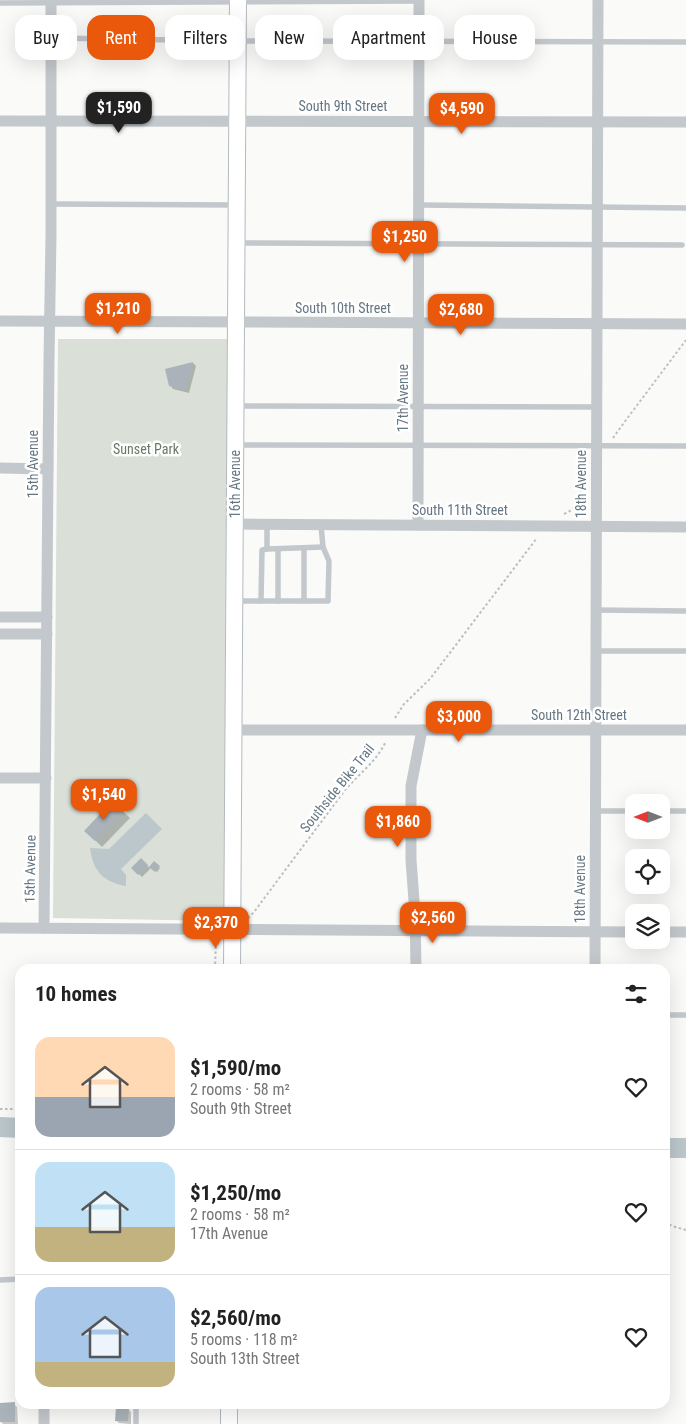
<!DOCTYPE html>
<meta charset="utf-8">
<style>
body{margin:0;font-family:"Roboto Condensed",sans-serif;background:#f2f2f2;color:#222;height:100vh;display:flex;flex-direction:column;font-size:19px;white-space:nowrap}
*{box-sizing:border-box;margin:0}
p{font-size:16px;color:#767676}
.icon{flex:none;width:28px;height:28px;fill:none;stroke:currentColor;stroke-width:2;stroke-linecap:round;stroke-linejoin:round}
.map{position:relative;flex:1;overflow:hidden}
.side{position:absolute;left:15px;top:964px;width:655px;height:445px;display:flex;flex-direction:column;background:#fff;border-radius:15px;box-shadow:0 5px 20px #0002}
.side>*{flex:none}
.hud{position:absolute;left:15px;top:15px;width:656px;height:45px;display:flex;gap:10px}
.needle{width:32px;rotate:270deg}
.controls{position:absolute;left:625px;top:794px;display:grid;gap:10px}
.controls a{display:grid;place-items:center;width:45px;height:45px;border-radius:10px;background:#fff;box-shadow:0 5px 20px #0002;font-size:25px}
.price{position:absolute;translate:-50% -42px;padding:0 11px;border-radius:10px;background:#ea580c;color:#fff;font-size:16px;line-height:32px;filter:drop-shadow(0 1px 2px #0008)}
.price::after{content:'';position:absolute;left:50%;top:30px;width:15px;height:11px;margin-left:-8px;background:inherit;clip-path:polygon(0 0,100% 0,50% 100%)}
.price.active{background:#222;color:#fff}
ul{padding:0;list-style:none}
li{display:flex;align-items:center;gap:15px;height:125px;padding:0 20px}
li+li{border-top:1px solid #e0e0e0}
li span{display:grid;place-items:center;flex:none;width:140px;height:100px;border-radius:15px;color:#555}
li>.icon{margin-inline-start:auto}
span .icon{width:60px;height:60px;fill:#fffc;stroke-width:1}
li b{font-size:21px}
h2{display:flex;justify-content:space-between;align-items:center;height:60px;padding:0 20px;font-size:21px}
.pill{padding:0 18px;border-radius:15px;background:#fff;box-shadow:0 5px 20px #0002;font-size:18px;line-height:45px}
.pill.active{background:#ea580c;color:#fff}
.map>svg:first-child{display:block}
</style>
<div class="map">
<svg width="686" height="1424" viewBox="0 0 686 1424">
<rect width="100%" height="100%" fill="#fafaf8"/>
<polygon fill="#dadfd7" points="58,339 236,339 234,512 226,524 224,921 53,918"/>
<path fill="#bbc7cb" d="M146,813l16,16 -41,40 5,6v11c-23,-4 -33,-15 -36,-38l19,1z"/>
<g fill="#0003">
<polygon points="193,363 196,366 189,393 173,389 170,385 167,370"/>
<polygon points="113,802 130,818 102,847 86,831"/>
<polygon points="141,860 150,868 154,863 160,868 157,872 152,867 142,877 133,868"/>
<polygon points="14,1404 17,1407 18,1424 3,1424 1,1422"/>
<polygon points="128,1409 131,1412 131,1424 119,1423 116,1420"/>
</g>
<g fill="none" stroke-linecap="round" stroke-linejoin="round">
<g stroke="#bbc7cb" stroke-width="20">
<polyline points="0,1127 20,1128"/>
<polyline points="665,1148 686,1148"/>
</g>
</g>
<g fill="#aab3b9">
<polygon points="193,362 186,390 169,386 165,369"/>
<polygon points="113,800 124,811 95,841 84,831"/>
<polygon points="141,858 148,865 138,875 131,868"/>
<polygon points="154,861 160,866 155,872 149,867"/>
<polygon points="15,1402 15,1422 0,1422 0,1403"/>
<polygon points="116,1407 129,1408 128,1421 115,1421"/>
</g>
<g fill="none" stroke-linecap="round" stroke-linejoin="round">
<defs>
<g id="secondary">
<polyline points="232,969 238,0"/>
<polyline points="229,1424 229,1404"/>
</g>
</defs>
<use href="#secondary" stroke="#b3babf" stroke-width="18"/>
<g stroke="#bbbfc2" stroke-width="2" stroke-dasharray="2.5 2.5" stroke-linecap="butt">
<polyline points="613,438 623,424 686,340"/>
<path d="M564,514c19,-8 17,-23 17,-41l4,-2"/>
<polyline points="395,718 404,704 430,679 537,538"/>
<path d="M248,918l6,-6 91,-122c14,-16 32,-29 41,-49"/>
<polyline points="215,969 216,940"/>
<polyline points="0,1109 20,1109"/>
<polyline points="665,1222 672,1226 686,1230"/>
</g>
<g stroke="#c3c8cc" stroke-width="5.5">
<polyline points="0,3 419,1"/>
<polyline points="51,38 238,41 686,42"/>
<polyline points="51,204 234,205"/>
<polyline points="419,205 686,208"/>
<polyline points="239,243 682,245"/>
<polyline points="236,406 597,407"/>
<polyline points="237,445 686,446"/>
<polyline points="267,524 267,549 323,547"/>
<polyline points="304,548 304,601"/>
<polyline points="278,549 278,601"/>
<polyline points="236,601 328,601 329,561 323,547 321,525"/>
<polyline points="261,601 262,550 267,549"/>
<polyline points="596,610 686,611"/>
<polyline points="596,651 686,651"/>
<polyline points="595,811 634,811"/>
<polyline points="661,811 686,811"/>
<polyline points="665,1015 686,1015"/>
<polyline points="0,1280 20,1279"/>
<polyline points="136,1424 136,1404"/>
</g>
<g stroke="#c3c8cc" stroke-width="11">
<polyline points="0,121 686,122"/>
<polyline points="0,321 686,324"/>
<polyline points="0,468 48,469"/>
<polyline points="234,524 686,527"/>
<polyline points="418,525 419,0"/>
<polyline points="0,617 47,617"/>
<polyline points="0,634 47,634"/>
<polyline points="233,730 686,730"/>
<polyline points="0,778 46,778"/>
<polyline points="0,928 634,932"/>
<polyline points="44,928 49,360 51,235 51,0"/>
<polyline points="661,932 686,932"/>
<polyline points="416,969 415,914 411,860 411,786 422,730"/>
<polyline points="595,969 598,0"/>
<polyline points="44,1424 44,1404"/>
</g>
<use href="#secondary" stroke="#fff" stroke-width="16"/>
</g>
<g text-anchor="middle" stroke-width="5" stroke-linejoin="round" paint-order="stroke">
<g font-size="14" fill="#657683" stroke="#fff">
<text x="343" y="111">South 9th Street</text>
<text x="343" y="313">South 10th Street</text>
<text transform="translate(403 398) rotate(-90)" y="5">17th Avenue</text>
<text transform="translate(33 464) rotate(-90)" y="5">15th Avenue</text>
<text transform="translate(235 484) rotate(-90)" y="5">16th Avenue</text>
<text transform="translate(581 484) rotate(-90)" y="5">18th Avenue</text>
<text x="460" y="515">South 11th Street</text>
<text x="579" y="720">South 12th Street</text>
<text transform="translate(337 788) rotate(-51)" y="5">Southside Bike Trail</text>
<text transform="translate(30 869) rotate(-89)" y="5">15th Avenue</text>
<text transform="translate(580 889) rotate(-90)" y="5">18th Avenue</text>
</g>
<g font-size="14" fill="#687a64" stroke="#fff">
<text x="146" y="454">Sunset Park</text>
</g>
</g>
</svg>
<div class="controls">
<a><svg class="needle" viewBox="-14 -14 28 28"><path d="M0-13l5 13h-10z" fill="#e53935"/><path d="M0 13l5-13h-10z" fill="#767676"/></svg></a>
<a><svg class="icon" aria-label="locate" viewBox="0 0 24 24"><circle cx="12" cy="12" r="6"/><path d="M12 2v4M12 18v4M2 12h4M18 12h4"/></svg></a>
<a><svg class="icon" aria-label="layers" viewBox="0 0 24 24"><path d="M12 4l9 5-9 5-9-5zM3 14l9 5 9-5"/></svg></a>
</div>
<b class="price active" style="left:119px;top:134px">$1,590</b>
<b class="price" style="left:462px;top:135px">$4,590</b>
<b class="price" style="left:405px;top:263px">$1,250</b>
<b class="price" style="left:118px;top:335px">$1,210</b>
<b class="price" style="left:461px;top:336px">$2,680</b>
<b class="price" style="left:459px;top:743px">$3,000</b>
<b class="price" style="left:104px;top:821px">$1,540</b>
<b class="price" style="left:398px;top:848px">$1,860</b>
<b class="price" style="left:433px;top:944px">$2,560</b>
<b class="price" style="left:216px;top:949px">$2,370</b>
<div class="hud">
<a class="pill">Buy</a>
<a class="pill active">Rent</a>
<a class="pill">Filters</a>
<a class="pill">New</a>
<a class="pill">Apartment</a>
<a class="pill">House</a>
</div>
<section class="side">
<h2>10 homes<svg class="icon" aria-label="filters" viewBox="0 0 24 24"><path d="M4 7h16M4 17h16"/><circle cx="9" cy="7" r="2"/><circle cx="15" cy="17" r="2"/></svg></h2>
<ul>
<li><span style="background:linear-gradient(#ffd9b3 60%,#9aa5b1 0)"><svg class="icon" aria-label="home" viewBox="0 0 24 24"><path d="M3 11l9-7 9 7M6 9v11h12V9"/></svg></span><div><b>$1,590/mo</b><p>2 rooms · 58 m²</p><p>South 9th Street</p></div><svg class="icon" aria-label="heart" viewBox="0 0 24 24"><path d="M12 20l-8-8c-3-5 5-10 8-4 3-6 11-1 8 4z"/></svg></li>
<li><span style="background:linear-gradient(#bfe0f5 65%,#c2b280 0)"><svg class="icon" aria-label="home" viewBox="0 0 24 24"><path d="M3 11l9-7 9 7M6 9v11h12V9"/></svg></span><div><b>$1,250/mo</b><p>2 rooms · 58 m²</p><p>17th Avenue</p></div><svg class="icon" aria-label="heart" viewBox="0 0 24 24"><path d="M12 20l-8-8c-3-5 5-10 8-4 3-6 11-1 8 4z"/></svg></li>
<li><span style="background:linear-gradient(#a9c7e8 75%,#c2b280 0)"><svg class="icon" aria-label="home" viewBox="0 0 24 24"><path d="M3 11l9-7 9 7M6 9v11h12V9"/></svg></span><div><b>$2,560/mo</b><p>5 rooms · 118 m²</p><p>South 13th Street</p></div><svg class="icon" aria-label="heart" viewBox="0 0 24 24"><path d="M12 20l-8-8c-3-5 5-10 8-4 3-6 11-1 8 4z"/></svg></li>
</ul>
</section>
</div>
